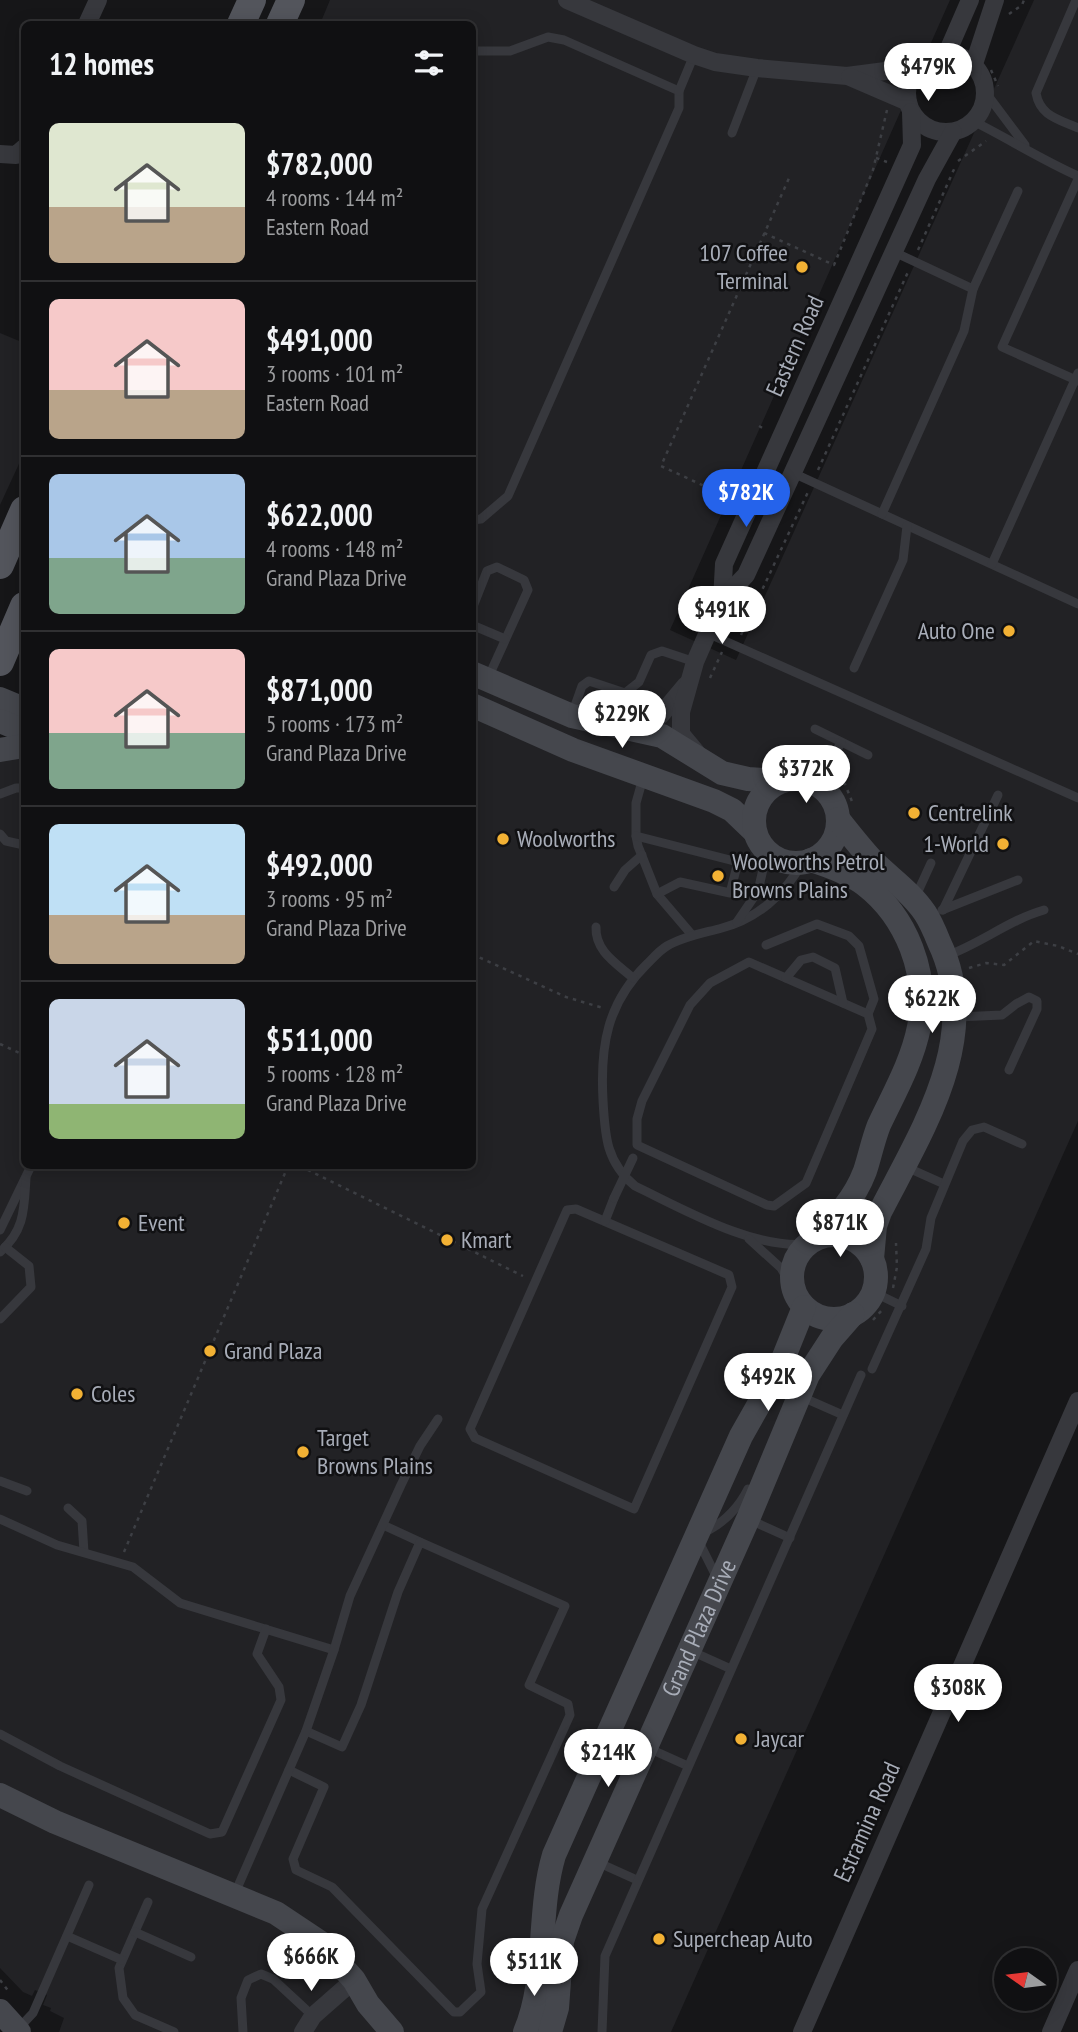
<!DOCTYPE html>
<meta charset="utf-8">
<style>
body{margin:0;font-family:"PT Sans Narrow",sans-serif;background:#19191b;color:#f1f3f6;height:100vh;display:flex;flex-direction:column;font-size:26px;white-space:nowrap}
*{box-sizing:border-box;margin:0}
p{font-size:23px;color:#9c9d9f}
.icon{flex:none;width:38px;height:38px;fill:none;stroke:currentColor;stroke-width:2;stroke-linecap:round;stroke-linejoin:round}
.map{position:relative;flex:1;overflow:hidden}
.sheet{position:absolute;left:21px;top:21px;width:455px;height:1148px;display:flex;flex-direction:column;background:#101012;border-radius:10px;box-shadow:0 4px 18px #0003,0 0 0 2px #303032}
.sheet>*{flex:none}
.needle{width:46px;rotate:284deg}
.fabs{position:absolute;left:994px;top:1948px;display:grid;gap:14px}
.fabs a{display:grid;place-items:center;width:63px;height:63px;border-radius:50%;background:#101012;box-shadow:0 4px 18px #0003,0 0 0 2px #303032;font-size:35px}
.price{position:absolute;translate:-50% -60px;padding:0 16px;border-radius:24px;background:#fff;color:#222;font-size:23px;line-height:46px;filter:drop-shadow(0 2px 4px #0008)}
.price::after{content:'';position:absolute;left:50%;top:42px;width:21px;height:16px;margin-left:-10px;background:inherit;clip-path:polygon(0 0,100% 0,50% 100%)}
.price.selected{background:#2563eb;color:#fff}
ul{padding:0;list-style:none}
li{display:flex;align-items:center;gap:21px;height:175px;padding:0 28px}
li+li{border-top:2px solid #303032}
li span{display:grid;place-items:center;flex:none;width:196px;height:140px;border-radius:10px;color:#555}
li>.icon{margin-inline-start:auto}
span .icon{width:84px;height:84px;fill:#fffc;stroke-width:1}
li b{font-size:30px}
h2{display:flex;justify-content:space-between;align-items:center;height:84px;padding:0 28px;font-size:30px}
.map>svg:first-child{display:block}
</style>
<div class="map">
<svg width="1078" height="2032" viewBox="0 0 1078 2032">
<rect width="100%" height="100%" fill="#161618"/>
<g fill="#222225">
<polygon points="330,0 950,0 670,630 736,660 1034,0 1078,0 1078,1121 671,2032 59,2032 64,2018 50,2011 51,2008 43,2005 47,1995 35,1990 32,1996 23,1992 0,1968 0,754 24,699 24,1166 472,1166 472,24 320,24"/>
<polygon points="0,333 24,343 24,453 0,505"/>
</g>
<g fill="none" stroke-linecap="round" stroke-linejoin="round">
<g stroke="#3d3f44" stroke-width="2.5" stroke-dasharray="3.5 5" stroke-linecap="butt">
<polyline points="1009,14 1022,5 1024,0"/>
<polyline points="991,70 998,86"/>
<polyline points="876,158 887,162"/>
<polyline points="958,161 986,141"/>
<polyline points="764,233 834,265 873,170 887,110"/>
<polyline points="918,250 955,167"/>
<polyline points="759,426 766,430"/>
<polyline points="818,470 908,272"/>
<polyline points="726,496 661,466 789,178"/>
<polyline points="741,635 808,492"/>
<polyline points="710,678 722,652"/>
<polyline points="792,764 808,763 817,765"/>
<polyline points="837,777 845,784 853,804"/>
<polyline points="472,954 566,997 603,1008"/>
<polyline points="969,968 986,963 1004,965 1034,941 1058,946 1078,954"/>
<polyline points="0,1044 24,1055"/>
<polyline points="300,1166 523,1276"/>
<polyline points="893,1288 897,1267 896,1243"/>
<polyline points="873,1320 883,1309"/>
<polyline points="124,1552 288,1166"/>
<polyline points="0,1980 9,1992"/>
</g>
<g stroke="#37383d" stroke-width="9">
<path d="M1076,0l-40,93c4,23 22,26 42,35"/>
<polyline points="472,51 510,51 548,37 564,40 679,91 679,108 508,496 481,519 472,520"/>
<polyline points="679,91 694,55"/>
<polyline points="986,93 1025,145"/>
<path d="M973,121c36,18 69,39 105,55"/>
<polyline points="732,133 757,68"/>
<polyline points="1078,179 1002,347 1078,381"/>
<polyline points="894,252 973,289"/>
<polyline points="793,473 1078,604"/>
<polyline points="882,514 964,331 973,289 1018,191"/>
<polyline points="992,564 1078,373"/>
<polyline points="472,609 487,571 497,567 524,580 528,590 488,678"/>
<polyline points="472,625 505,639"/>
<polyline points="707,633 1078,798"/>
<polyline points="854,668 903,560 907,526"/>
<polyline points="572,714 582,686 589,681 625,693 639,682 651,655 662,651 695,662"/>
<polyline points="815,729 868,755"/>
<polyline points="643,778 636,803 636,836 638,846 657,894 692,935"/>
<polyline points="817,784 828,769 841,742"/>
<polyline points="0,794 16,788 24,788"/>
<polyline points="0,834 6,841 24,845"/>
<polyline points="636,836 738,862 730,893 680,882 657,894"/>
<path d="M802,863c-17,31 -45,56 -80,65 -18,5 -38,8 -55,18 -7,4 -14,12 -20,18 -40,39 -47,82 -44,136 2,36 3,62 32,86 48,23 119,64 173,58"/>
<polyline points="614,887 625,870 642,855"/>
<polyline points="915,898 931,863"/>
<polyline points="942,910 1018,880"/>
<polyline points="943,910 998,795"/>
<polyline points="737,922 758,891 767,852"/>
<path d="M596,927c-1,24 20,36 37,51"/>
<polyline points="766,945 817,924 849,936 859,946 874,999 868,1014"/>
<path d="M946,956c34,-12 63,-36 98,-46"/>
<polygon points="749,962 868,1014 872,1029 806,1183 774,1206 767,1205 637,1145 637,1119 642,1101 690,1005 710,983"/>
<polyline points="786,978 801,960 813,957 835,968 843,1003"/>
<polyline points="958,1017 1002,1015 1016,1004 1029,997 1037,1001 1037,1009 1009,1070"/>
<polyline points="906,1167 944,1184"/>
<polygon points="576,1209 729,1275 732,1287 634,1509 475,1438 470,1429 567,1210"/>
<polyline points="605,1221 614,1198"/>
<polyline points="0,1230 31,1166"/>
<polyline points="749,1239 781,1268 794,1290"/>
<path d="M0,1252c25,-22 24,-43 26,-74"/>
<polyline points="873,1292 902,1306"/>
<polyline points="0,1319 31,1287 29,1266 5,1247"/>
<polyline points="872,1369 926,1249 931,1218 963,1141 972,1130 984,1127 1022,1144"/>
<polyline points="802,1397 843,1415"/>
<polyline points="0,1481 27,1491"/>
<polyline points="68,1508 82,1521 84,1552"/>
<polyline points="0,1519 57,1545 133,1567 180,1603 334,1650"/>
<polyline points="750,1520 790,1538"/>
<polyline points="383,1525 420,1542"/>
<path d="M717,1578l-21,-42c23,-9 41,-25 52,-47"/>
<polyline points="691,1651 731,1669"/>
<polyline points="0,1734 60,1766 210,1834 222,1832 281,1700 279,1687 257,1654 266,1629"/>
<polyline points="648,1748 688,1766"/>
<polyline points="289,1770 324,1787 293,1859 296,1870 332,1887 454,2012 460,2012 481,1992 477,1964 482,1909 570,1715 568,1704 529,1685 565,1606 420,1542 398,1592 361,1705 342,1747 306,1731"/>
<polyline points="597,1862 637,1880"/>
<polyline points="235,1893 306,1731 334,1650 350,1596 401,1485 420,1446 438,1419"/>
<polyline points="148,1902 119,1968 123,1998 135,2015 174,2032"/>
<polyline points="135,1932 191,1957"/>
<polyline points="67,1936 122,1960"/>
<polyline points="18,2029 33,2013 89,1885"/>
<polyline points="243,2032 241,1998 248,1980 261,1974 273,1979 313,2016"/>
<polyline points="602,2032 605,1956 861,1375"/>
</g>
<g stroke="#37383d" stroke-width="18">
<polyline points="567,0 694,55 715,62 757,68 847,76 916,67"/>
<polyline points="87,24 98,0"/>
<polyline points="947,53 970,0"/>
<circle cx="946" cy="93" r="39"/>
<polyline points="974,64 995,0"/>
<polyline points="850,77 908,102"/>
<polyline points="0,154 16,155 24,148"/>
<polyline points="722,600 724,564 912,145 911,112"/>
<polyline points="625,726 660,716 686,685"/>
<polyline points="696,752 681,734 681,712 695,662 722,600 746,575 927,179 953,132"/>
<polyline points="303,2032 313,2016 354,1980"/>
<polyline points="802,2032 1078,1401"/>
<polyline points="1051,2032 1078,1970"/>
</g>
<g stroke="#45474d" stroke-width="24">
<polyline points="472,673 572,716 662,736 722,773 748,779 780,781"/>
<polyline points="0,699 24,709"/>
<polyline points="472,705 573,750 714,801 732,810 755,832"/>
<polyline points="0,721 24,731"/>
<polyline points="0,750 24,746"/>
<circle cx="796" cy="821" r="42"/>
<path d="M838,819c11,14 22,28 34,41 18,18 39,32 53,53 6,9 10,19 14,29 45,94 -17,188 -59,270l-5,14 -3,33"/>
<path d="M811,860c19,6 38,13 53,24 43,33 65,90 55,143 -7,35 -25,66 -40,98 -6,15 -9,31 -14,46 -11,29 -29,47 -50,68"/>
<circle cx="834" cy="1277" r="42"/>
<polyline points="0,1795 55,1822 276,1913 321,1943 354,1980 368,2004 392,2032"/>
<polyline points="0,2011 19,2032"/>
<path d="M525,2032c23,-54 12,-120 29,-177l187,-419 38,-67 25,-62"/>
<path id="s1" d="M550,2032l7,-24 5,-67 9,-26 177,-396 60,-144 24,-37 21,-24"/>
</g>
<g stroke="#53555c" stroke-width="28">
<polyline points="241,24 252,0"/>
<polyline points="280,24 291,0"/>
<polyline points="0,565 24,510"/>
<polyline points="0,662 24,606"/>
</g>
<polyline stroke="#37383d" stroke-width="9" points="614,1198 633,1158"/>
</g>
<g fill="#f2b134" stroke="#111113" stroke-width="2.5">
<circle cx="802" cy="267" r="7"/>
<circle cx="1009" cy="631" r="7"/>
<circle cx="914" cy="813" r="7"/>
<circle cx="503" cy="839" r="7"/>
<circle cx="1003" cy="844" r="7"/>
<circle cx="718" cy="876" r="7"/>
<circle cx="124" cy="1223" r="7"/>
<circle cx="447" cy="1240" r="7"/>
<circle cx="210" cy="1351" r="7"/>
<circle cx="77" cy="1394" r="7"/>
<circle cx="303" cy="1452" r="7"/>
<circle cx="741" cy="1739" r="7"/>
<circle cx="659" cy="1939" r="7"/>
</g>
<g text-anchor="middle" stroke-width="5" stroke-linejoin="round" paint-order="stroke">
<g font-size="24" fill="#a8adb8" stroke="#111113" text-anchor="start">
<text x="788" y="261" text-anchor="end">107 Coffee<tspan x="788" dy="28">Terminal</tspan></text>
<text x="995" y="639" text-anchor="end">Auto One</text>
<text x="928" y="821">Centrelink</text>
<text x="517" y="847">Woolworths</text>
<text x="989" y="852" text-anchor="end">1-World</text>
<text x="732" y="870">Woolworths Petrol<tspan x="732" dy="28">Browns Plains</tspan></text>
<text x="138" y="1231">Event</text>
<text x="461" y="1248">Kmart</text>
<text x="224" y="1359">Grand Plaza</text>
<text x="91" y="1402">Coles</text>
<text x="317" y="1446">Target<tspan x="317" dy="28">Browns Plains</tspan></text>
<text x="755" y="1747">Jaycar</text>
<text x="673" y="1947">Supercheap Auto</text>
</g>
<g font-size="24" fill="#a8adb8" stroke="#111113">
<text transform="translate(795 346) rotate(-66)" y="8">Eastern Road</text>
<text dy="8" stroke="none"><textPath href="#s1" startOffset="434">Grand Plaza Drive</textPath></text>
<text transform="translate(867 1822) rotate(-66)" y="8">Estramina Road</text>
</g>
</g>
</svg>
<div class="fabs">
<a><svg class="needle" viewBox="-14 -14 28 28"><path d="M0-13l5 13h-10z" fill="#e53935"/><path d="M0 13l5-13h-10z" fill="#9c9d9f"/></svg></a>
</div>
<b class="price" style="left:928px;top:103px">$479K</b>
<b class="price selected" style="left:746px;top:529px">$782K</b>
<b class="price" style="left:722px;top:646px">$491K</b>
<b class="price" style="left:622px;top:750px">$229K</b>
<b class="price" style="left:806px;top:805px">$372K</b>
<b class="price" style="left:932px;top:1035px">$622K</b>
<b class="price" style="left:840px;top:1259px">$871K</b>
<b class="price" style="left:768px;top:1413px">$492K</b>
<b class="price" style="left:958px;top:1724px">$308K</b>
<b class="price" style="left:608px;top:1789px">$214K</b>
<b class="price" style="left:311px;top:1993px">$666K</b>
<b class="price" style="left:534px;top:1998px">$511K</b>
<section class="sheet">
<h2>12 homes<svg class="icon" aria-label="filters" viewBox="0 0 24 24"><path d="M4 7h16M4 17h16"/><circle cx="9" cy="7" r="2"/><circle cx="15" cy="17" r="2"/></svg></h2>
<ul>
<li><span style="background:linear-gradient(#dfe7d0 60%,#b9a48a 0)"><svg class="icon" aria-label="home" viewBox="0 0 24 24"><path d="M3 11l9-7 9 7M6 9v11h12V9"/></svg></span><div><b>$782,000</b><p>4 rooms · 144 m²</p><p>Eastern Road</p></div></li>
<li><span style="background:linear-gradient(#f6c9c9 65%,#b9a48a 0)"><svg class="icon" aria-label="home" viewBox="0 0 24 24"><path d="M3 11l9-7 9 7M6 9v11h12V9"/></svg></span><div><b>$491,000</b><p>3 rooms · 101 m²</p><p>Eastern Road</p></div></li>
<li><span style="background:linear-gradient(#a9c7e8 60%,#7fa58c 0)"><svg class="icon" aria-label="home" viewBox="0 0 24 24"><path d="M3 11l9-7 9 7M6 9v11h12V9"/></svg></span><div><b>$622,000</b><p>4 rooms · 148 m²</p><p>Grand Plaza Drive</p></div></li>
<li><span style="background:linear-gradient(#f6c9c9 60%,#7fa58c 0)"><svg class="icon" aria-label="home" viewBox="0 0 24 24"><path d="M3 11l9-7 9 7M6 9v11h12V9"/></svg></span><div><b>$871,000</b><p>5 rooms · 173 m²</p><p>Grand Plaza Drive</p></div></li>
<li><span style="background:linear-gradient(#bfe0f5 65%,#b9a48a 0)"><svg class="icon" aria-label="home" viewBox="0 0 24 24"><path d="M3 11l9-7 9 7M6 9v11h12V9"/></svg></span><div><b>$492,000</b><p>3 rooms · 95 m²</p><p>Grand Plaza Drive</p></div></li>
<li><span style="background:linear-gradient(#c9d6e8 75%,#8fb573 0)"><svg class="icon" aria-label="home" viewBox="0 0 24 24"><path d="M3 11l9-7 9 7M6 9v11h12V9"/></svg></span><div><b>$511,000</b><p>5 rooms · 128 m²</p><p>Grand Plaza Drive</p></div></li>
</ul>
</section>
</div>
